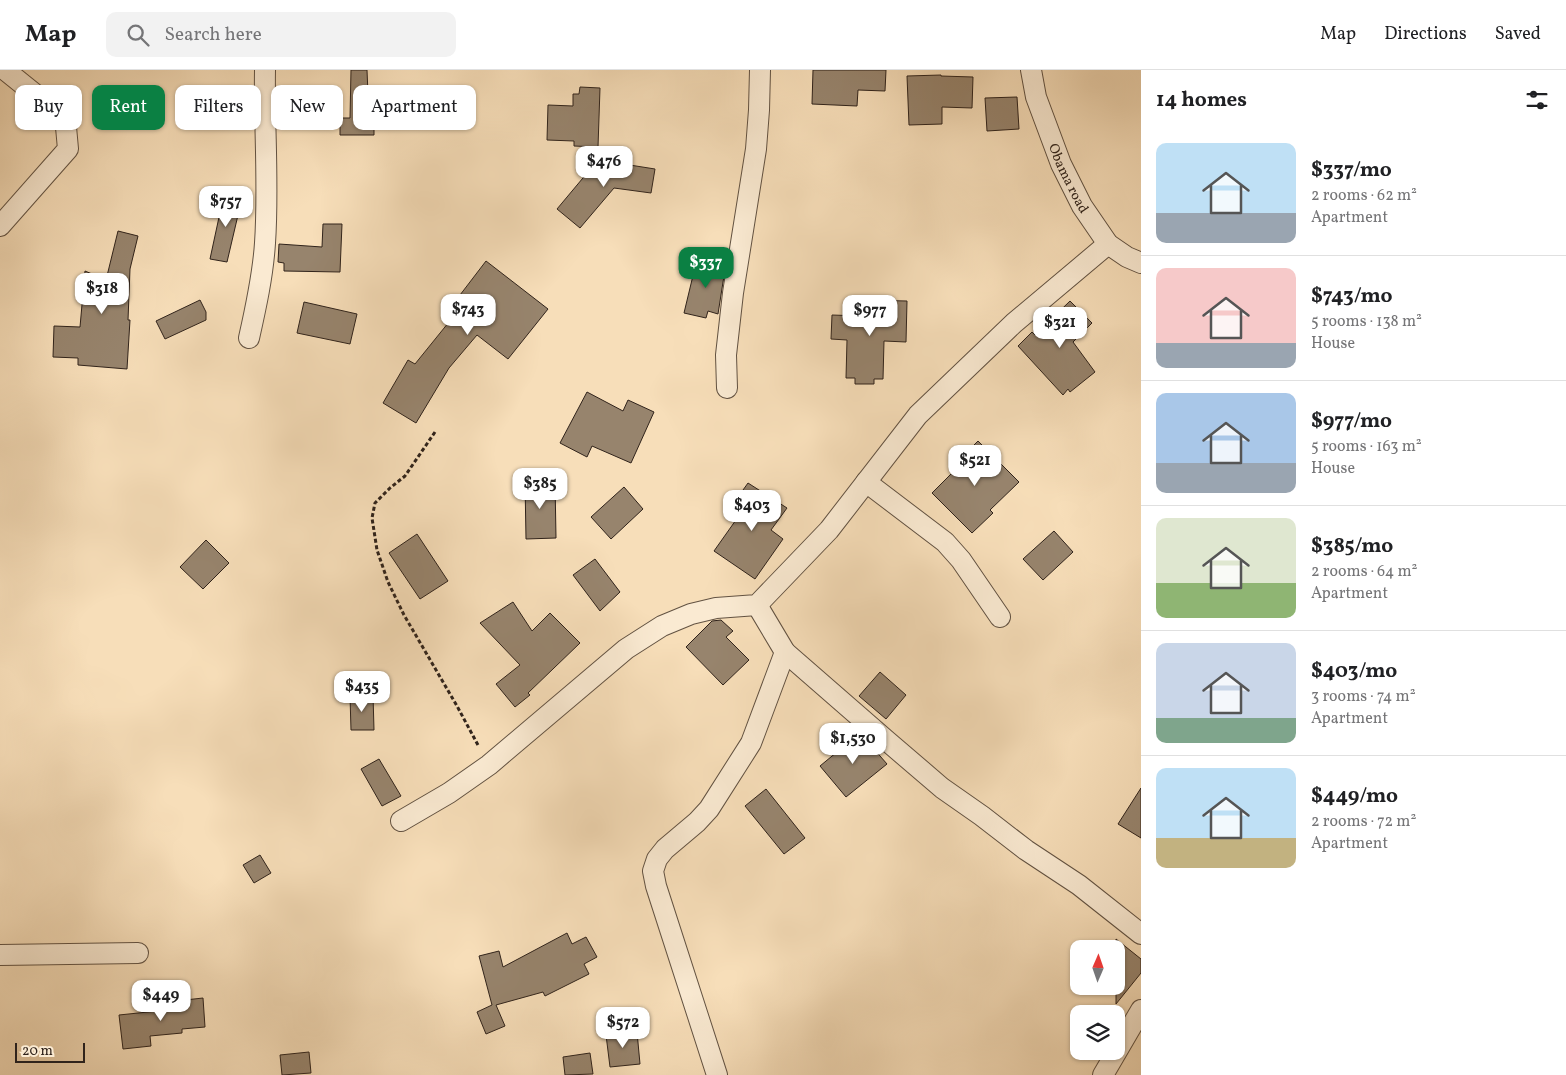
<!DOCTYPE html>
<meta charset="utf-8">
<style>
body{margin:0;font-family:Vollkorn,serif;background:#f2f2f2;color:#202124;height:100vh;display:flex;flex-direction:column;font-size:19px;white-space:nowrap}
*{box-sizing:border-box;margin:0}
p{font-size:16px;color:#757577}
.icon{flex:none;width:28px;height:28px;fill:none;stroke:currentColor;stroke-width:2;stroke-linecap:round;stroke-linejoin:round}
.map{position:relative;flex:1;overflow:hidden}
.side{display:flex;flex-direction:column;background:#fff;width:425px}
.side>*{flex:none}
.top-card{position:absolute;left:15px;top:15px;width:475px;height:45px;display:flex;gap:10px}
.needle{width:32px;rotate:2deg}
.fabs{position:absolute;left:1070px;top:870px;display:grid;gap:10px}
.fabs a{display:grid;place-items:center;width:55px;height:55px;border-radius:10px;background:#fff;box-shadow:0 1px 4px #0004;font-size:25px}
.scale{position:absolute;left:15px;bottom:12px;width:70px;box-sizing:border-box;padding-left:5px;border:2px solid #30231b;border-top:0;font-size:14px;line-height:18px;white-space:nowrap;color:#30231b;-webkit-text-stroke:4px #faead2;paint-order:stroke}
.price{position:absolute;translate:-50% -42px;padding:0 11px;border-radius:10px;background:#fff;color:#222;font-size:16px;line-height:32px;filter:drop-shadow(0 1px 2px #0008)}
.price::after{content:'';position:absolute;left:50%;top:30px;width:15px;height:11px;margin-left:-8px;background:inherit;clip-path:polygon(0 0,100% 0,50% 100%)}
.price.current{background:#0b8043;color:#fff}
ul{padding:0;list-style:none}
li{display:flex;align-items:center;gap:15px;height:125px;padding:0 15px}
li+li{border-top:1px solid #e0e0e0}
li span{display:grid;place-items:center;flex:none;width:140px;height:100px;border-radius:10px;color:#555}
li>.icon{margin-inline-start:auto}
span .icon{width:60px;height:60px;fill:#fffc;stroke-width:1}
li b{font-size:21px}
h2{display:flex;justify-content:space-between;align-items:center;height:60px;padding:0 15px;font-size:21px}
.chip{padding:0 18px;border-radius:10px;background:#fff;box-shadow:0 1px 4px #0004;font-size:18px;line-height:45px}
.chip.current{background:#0b8043;color:#fff}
header{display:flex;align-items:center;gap:30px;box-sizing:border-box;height:70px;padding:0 25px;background:#fff;border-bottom:1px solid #e0e0e0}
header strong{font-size:24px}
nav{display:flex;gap:28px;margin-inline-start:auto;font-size:18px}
.search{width:350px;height:45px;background:#f2f2f2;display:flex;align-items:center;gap:12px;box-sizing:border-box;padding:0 18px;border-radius:10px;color:#757577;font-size:19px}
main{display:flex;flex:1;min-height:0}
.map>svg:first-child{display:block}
</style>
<header>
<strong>Map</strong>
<div class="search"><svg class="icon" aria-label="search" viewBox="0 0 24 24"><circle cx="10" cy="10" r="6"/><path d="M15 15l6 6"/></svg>Search here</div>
<nav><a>Map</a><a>Directions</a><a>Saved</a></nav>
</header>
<main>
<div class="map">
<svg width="1141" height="1005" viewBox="0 0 1141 1005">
<rect width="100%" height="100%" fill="#f7deb9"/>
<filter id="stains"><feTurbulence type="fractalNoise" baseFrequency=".004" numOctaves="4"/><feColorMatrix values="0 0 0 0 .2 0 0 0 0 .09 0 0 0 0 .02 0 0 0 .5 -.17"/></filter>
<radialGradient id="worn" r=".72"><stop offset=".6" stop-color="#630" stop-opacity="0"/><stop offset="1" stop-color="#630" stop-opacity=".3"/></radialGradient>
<g fill="#97846d" stroke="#30231b">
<polygon points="351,0 367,0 368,24 374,24 374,65 340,65 340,48 350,48"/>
<polygon points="813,0 886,0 885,21 858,20 857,36 812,34"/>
<polygon points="941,5 941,6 973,7 972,38 942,37 942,54 909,55 907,6"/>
<polygon points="580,17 600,18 598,77 574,76 574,71 547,70 548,35 573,36 573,24 579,24"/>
<polygon points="1017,27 1019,59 987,61 985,28"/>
<polygon points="598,90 655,99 651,123 614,118 580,158 557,139"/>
<polygon points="224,124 242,128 227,192 210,189"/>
<polygon points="323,154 342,154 340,202 284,201 284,193 278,192 279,174 322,177"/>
<polygon points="118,161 138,166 130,199 128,250 130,250 127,299 78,295 78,288 53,287 54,256 80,257 85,201 106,210"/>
<polygon points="709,189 726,193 718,244 708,241 706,248 684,243 696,193 707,196"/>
<polygon points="486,191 548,239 508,289 477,265 449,298 416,353 383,333 408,290 415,294 453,247 447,242"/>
<polygon points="200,230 206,242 206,250 165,269 156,251"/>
<polygon points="862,230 907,231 906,272 884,271 883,309 874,309 874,314 855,314 855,308 846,308 847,270 831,269 832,245 861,246"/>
<polygon points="1070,231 1092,253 1073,272 1095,302 1070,322 1068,319 1063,325 1018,276 1032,262 1035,265"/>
<polygon points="304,232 357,244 350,274 297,263"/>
<polygon points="587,322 623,341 628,330 654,342 631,393 592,376 587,387 560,373"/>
<polygon points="978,371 1019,412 990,440 993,443 972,463 932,423 967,388 964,385"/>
<polygon points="525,411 555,411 556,468 526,469"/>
<polygon points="748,413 787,438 771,460 783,469 755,509 714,481 743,440 733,434"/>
<polygon points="624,417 643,439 611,469 591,447"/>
<polygon points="1054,461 1073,482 1043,510 1023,489"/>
<polygon points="417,464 448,511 420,529 389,483"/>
<polygon points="206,470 229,493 203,519 180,497"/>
<polygon points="595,489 620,522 600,541 573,505"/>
<polygon points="513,532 532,561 550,543 580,573 528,623 530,625 515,637 496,614 520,595 480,553"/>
<polygon points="721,550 733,561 726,567 749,590 723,615 686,577 712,551"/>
<polygon points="880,602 906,625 886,649 859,626"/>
<polygon points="373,625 374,660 351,660 350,626"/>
<polygon points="860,663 887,694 846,727 820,696"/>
<polygon points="379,689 401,726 382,736 361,699"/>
<polygon points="1141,718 1141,768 1118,754"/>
<polygon points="766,719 805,768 784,784 745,736"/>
<polygon points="260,785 271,803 254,813 243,795"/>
<polygon points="567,863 572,874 586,867 597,887 584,894 589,904 545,926 543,922 496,935 505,956 486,964 477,942 492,935 479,886 499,881 503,897"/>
<polygon points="1116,869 1141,889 1141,903 1116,934"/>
<polygon points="203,928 205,957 182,959 182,963 150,966 151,976 123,979 119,945 167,940 167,932"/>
<polygon points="637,962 640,994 610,997 606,965"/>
<polygon points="309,982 311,1003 282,1005 280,985"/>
<polygon points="590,983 593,1004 565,1005 563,987"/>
</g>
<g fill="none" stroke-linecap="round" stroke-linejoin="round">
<defs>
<g id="street">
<path id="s1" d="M1031,0l5,27 25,67 21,42 26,38 19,13 14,6"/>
<polyline points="0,156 68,79 66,57 56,41 5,0"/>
<path d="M249,268c7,-31 14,-63 16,-95 4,-58 -1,-115 0,-173"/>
<polyline points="727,318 726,285 733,223 756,79 759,40 760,0"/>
<polyline points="866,412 945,472 961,490 1000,547"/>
<polyline points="757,535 785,582 886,670 942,718 982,746 1026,780 1079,815 1141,864"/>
<polyline points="401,751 449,723 489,695 626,579 662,556 691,544 716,538 757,535 829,460 918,345 1014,253 1108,174"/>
<polyline points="0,885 138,883"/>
<polyline points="717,1005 656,816 653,801 657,789 665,779 697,752 709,739 751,673 785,582"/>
<polyline points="1103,1005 1141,940"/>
</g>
</defs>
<use href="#street" stroke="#625242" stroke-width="22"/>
<polyline stroke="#30231b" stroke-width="3" stroke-dasharray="4 2.5" stroke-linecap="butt" points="435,362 405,406 390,418 375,433 372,448 377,480 388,512 404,545 457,636 479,677"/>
<use href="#street" stroke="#faead2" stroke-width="20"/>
</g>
<g text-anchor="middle" stroke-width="4.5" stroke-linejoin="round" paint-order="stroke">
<g font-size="14" fill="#30231b" stroke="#faead2">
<text dy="5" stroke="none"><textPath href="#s1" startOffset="115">Obama road</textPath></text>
</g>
</g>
<rect width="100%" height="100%" filter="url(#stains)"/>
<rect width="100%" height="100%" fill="url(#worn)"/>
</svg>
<div class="fabs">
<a><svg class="needle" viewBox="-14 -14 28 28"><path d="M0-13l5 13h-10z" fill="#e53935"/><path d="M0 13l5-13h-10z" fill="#757577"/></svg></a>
<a><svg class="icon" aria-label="layers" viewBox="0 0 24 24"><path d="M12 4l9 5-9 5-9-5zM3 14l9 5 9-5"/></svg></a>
</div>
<div class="scale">20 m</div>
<b class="price" style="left:604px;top:118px">$476</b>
<b class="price" style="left:226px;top:158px">$757</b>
<b class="price current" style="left:706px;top:219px">$337</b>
<b class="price" style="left:102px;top:245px">$318</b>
<b class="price" style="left:468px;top:266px">$743</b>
<b class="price" style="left:870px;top:267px">$977</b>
<b class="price" style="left:1060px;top:279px">$321</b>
<b class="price" style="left:975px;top:417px">$521</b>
<b class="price" style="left:540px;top:440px">$385</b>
<b class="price" style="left:752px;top:462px">$403</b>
<b class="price" style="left:362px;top:643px">$435</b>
<b class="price" style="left:853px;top:695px">$1,530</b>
<b class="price" style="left:161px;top:952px">$449</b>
<b class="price" style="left:623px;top:979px">$572</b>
<div class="top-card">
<a class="chip">Buy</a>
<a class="chip current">Rent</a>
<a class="chip">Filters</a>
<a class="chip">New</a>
<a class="chip">Apartment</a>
</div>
</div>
<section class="side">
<h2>14 homes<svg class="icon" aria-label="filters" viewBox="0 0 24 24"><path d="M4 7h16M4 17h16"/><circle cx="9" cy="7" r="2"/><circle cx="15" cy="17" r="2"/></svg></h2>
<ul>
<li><span style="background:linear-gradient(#bfe0f5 70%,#9aa5b1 0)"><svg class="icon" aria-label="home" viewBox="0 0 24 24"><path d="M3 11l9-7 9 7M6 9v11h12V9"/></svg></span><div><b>$337/mo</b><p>2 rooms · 62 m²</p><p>Apartment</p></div></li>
<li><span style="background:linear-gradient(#f6c9c9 75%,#9aa5b1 0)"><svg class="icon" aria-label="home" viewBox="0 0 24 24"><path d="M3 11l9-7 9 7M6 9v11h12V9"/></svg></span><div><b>$743/mo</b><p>5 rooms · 138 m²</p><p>House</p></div></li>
<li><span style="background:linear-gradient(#a9c7e8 70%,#9aa5b1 0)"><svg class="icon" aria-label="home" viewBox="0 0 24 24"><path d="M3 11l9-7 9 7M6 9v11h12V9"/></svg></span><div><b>$977/mo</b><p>5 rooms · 163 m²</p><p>House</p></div></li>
<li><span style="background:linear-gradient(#dfe7d0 65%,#8fb573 0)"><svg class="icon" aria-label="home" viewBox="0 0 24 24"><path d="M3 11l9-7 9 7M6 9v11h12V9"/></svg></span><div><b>$385/mo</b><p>2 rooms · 64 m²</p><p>Apartment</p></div></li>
<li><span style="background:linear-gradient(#c9d6e8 75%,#7fa58c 0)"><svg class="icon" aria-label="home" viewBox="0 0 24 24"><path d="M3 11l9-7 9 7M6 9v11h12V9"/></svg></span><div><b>$403/mo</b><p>3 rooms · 74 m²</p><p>Apartment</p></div></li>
<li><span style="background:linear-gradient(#bfe0f5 70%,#c2b280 0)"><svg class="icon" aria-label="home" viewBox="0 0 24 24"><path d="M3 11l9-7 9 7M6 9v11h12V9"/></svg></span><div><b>$449/mo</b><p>2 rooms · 72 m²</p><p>Apartment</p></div></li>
</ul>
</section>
</main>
